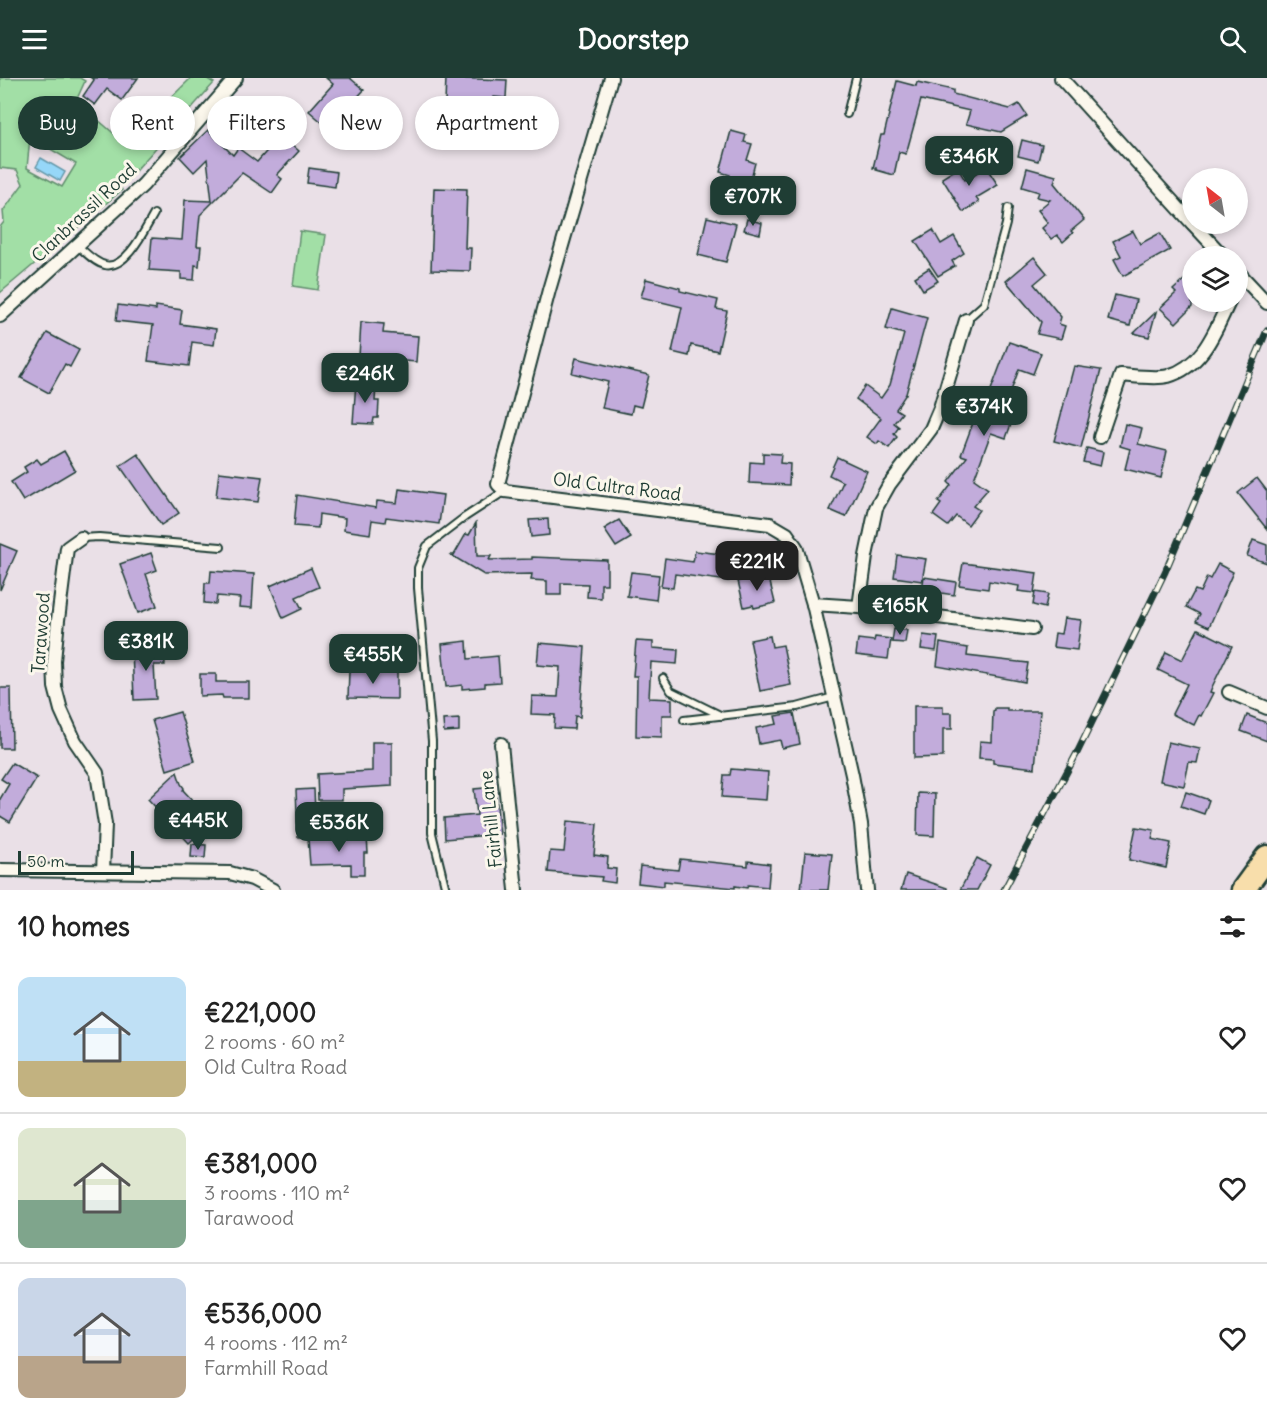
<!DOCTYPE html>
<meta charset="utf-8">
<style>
body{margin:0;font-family:Delius,sans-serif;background:#f6f6f6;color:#222;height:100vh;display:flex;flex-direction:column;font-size:22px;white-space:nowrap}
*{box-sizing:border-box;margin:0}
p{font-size:20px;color:#767676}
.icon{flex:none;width:33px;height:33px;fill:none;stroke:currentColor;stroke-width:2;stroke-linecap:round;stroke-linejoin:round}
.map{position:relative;height:812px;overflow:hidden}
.details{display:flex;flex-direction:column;background:#fff;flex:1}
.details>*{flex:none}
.guide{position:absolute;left:18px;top:18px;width:600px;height:54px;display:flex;gap:12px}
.needle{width:39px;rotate:329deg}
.buttons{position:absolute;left:1182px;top:90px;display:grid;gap:12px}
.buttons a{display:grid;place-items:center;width:66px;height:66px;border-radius:50%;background:#fff;box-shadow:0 3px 9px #0003;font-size:30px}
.scale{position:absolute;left:18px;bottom:15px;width:116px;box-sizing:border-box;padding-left:6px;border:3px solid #1f3d34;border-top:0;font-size:16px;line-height:21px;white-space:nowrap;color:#1f3d34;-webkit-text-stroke:4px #fbf7ec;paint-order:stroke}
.price{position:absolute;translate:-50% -51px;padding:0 14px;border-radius:12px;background:#1f3d34;color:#fff;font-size:20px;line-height:39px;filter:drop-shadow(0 2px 3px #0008)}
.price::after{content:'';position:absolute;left:50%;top:36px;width:18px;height:14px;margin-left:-9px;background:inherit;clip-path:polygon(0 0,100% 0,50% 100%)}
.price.selected{background:#222;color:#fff}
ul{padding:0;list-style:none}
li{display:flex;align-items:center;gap:18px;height:150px;padding:0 18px}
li+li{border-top:2px solid #e0e0e0}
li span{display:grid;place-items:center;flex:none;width:168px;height:120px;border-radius:12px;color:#555}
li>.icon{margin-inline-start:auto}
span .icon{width:72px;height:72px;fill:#fffc;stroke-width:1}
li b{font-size:26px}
h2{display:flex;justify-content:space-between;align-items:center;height:72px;padding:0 18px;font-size:26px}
.chip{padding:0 21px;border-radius:27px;background:#fff;box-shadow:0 3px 9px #0003;font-size:21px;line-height:54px}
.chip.selected{background:#1f3d34;color:#fff}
header{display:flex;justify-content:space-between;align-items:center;height:78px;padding:0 18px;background:#1f3d34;color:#fff;font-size:27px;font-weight:800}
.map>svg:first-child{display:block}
</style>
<header><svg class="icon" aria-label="menu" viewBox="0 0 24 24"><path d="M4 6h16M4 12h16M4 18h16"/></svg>Doorstep<svg class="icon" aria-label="search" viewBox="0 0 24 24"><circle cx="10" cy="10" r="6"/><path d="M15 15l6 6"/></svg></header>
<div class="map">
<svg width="1267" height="812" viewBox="0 0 1267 812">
<rect width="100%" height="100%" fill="#eae0e7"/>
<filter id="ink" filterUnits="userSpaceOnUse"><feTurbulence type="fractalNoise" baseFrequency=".0167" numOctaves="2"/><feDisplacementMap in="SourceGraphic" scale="12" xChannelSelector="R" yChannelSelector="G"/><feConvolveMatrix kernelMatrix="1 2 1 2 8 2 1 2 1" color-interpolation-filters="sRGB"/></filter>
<g filter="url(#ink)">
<g fill="#a2dfa6" stroke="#608e6d" stroke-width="1.5" fill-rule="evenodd">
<path d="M0,0h80l5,3 -9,20 49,42 66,-65h15l8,5 -94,105 2,2 -122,103v-66l4,-5 -1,-11 20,-27 -6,-14 -17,-2zM30,59l46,27 -14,23 -35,-19z"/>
<polygon points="300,153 326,157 318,212 293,208"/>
</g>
<polygon fill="#96d7f8" stroke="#69a" stroke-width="1.5" points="41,80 65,94 60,103 36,89"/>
<g fill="#c2acdb" stroke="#1f3d34" stroke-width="1.5">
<polygon points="91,0 138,0 122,22 107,11 95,27 83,18 94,2"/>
<polygon points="326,0 350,0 364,12 339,39 334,35 324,46 309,33 333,6"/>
<polygon points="446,0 507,2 506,20 494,19 486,27 445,24"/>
<polygon points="897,3 916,8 917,4 953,12 953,16 1010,31 1019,26 1027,38 1001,54 966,46 970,33 921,22 906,76 899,74 894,97 876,92 876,90 873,90 881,57 884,57"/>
<polygon points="208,52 233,77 238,70 257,84 281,57 299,73 277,97 282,101 272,115 242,95 200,137 197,168 201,168 199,188 195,187 194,202 181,201 181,194 149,192 152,160 182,162 185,122 212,123 207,81 194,94 180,79"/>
<polygon points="731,53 746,57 744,64 752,66 747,82 755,85 749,108 728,103 730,97 720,94"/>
<polygon points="1022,62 1042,67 1038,83 1018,78"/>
<polygon points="986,89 998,107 976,120 979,124 963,134 942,100 958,90 965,102"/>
<polygon points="309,90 337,94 335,109 307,105"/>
<polygon points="1027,90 1056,98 1054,105 1084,142 1071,153 1073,155 1063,164 1057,157 1051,161 1042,150 1048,145 1038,132 1050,122 1037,119 1039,114 1022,109"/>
<polygon points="434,110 467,111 465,170 471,170 470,193 431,192"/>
<polygon points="707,139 736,146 726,184 698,177"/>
<polygon points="747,141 762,145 760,156 744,152"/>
<polygon points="933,152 941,166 954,158 964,175 952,183 955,188 938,198 915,163"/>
<polygon points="1133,153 1140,166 1160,155 1170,172 1123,198 1114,181 1121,178 1113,163"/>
<polygon points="1034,179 1047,195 1034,206 1061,239 1059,246 1065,248 1061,261 1037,256 1041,244 1006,203"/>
<polygon points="929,190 938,203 923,212 915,199"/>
<polygon points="1186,200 1192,206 1192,229 1176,245 1160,230 1176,215 1173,212"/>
<polygon points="646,201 680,210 680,213 718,222 716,231 727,233 718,273 691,267 689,278 672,274 682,229 641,219"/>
<polygon points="1115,217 1136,222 1130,248 1108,242"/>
<polygon points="118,227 156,232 156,228 182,232 180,246 216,251 214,267 192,264 189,288 148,283 153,247 116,243"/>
<polygon points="892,230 927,240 906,316 896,331 902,335 894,345 899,349 894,356 897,359 889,370 879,363 877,366 867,359 881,340 856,321 865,308 881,320 890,307 904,256 886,251"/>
<polygon points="1156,234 1149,259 1134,255"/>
<polygon points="361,244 384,246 383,255 418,258 416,284 359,279"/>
<polygon points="47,255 79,272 70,289 65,286 49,315 21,300"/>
<polygon points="1009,264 1041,275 1033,296 1019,291 1003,335 1014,338 1006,360 991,355 974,401 988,411 973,428 979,432 968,447 956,438 948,448 933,437 941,426 938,424 951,407 948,404 967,379 961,377 980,326 985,328"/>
<polygon points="576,280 649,297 641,329 633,327 631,336 602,330 608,304 572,295"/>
<polygon points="1074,288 1101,292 1081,370 1054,363"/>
<polygon points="356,304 376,306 375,323 379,323 378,340 374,340 373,346 353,345"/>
<polygon points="1125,346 1142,350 1138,366 1167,373 1161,400 1125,391 1130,371 1120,368"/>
<polygon points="1087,370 1103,374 1100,388 1083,384"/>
<polygon points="64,373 75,392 23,423 11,404 27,394 24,389 37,381 41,386"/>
<polygon points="763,375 781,376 780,385 790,386 789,407 749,405 750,384 763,385"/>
<polygon points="138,376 179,435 161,447 120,388"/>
<polygon points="837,379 867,393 846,439 830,432 843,404 829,397"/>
<polygon points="219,394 262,399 258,424 216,419"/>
<polygon points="1257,400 1267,413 1267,451 1238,415"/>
<polygon points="399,411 443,417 439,446 386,439 385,444 372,442 370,456 344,452 345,440 319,436 318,450 294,448 297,417 376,430 377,423 397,425"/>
<polygon points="548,441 549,457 531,459 529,442"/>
<polygon points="619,442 631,460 616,469 604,451"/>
<polygon points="476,445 477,478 491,478 489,482 532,481 532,479 607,482 607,506 601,506 601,520 587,519 588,506 561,505 561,517 547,517 547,503 531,502 532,496 484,497 451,477 454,477 466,456 469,457"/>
<polygon points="1253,462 1267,467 1267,485 1247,478"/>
<polygon points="0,466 17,473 0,512"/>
<polygon points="695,473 739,478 729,503 675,496 673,510 661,509 665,480 693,484"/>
<polygon points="151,475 157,492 146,496 157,528 138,535 120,486"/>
<polygon points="897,477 926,481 922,503 894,499"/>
<polygon points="963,485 1037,495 1034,515 1018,513 1019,508 989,503 988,511 959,507"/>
<polygon points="1218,486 1233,494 1209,549 1196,543 1200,536 1186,529 1195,512 1200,514 1207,499 1210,501"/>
<polygon points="311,490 319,509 296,519 302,531 283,540 270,508"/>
<polygon points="211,493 254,496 252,530 239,529 240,520 217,518 216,526 204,525 205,505 210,505"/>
<polygon points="631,494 659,497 656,522 627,518"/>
<polygon points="768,496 775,525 754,530 753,527 744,529 738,503"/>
<polygon points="924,499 956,504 954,517 922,512"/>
<polygon points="1035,514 1048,516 1045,530 1033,527"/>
<polygon points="1064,540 1081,542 1077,572 1053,569 1055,555 1061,556"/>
<polygon points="894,551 907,552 905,565 892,564"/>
<polygon points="1198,551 1232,568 1212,609 1210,614 1213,615 1201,638 1199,637 1194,647 1172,636 1187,606 1158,592 1166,574 1182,582"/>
<polygon points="923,557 938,559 936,573 921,571"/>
<polygon points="770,558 772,569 783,567 791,607 760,613 750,562"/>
<polygon points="875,559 891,561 888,581 856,577 858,561 874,563"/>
<polygon points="467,563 468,581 498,578 500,604 485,605 485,609 462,611 462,607 446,609 442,566"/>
<polygon points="636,563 653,564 653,570 678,572 677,586 651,584 649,620 672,621 672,637 662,637 662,659 636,658 637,598 633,598"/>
<polygon points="539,565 585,569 580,639 575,638 574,651 554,650 555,637 531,636 532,618 558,619 560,589 537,587"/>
<polygon points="940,565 968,570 967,578 1028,585 1025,604 937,588"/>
<polygon points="164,570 165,587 154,587 156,621 134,622 132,571"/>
<polygon points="349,593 397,594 397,621 348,620"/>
<polygon points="200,596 216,596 216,604 249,604 249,620 223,620 222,617 200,618"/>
<polygon points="0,610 11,610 12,670 0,670"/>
<polygon points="914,628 943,628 943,635 952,635 952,651 943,651 943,679 914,680"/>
<polygon points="995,630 1007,630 1007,633 1040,633 1035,690 993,685 993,681 979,680 980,663 992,664 993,633 995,632"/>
<polygon points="180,634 195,683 167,692 152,642"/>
<polygon points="794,635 800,666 782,670 780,662 759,666 756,650 777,646 775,638"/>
<polygon points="1247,637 1267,645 1267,663 1241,653"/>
<polygon points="459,641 459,653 444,654 443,642"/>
<polygon points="372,664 392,664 392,708 342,711 342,722 318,722 317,696 372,693"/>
<polygon points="1168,664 1200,671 1197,685 1189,684 1184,708 1160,703"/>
<polygon points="12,685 37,700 10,744 0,738 0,721 9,706 1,701"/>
<polygon points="731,691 768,694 766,722 722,719 724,697 730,697"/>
<polygon points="177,694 181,706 184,710 183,712 196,726 187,735 203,752 189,765 148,721"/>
<polygon points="495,709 500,756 445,761 444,740 477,737 474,711"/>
<polygon points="314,711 316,758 298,759 296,712"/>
<polygon points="1186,714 1209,722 1204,736 1181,728"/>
<polygon points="918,715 935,716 934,758 917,757"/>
<polygon points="567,743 597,746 594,777 608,779 607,790 616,791 615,805 601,803 602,799 548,794 550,773 564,774"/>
<polygon points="1136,749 1154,752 1152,761 1171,765 1166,790 1129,782"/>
<polygon points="367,759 368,775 364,775 364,797 351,797 351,786 310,787 308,761"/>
<polygon points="192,766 206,767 205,780 191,779"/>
<polygon points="805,774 832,776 828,812 801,812"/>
<polygon points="977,780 990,787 977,812 960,812"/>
<polygon points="680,781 748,788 748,783 770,786 768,809 748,807 747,810 735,808 735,810 664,803 664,808 638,805 640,788 678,792"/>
<polygon points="906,796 947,810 947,812 901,812"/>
</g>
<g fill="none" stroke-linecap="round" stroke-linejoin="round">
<defs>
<g id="lane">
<polyline points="847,36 856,0"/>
<path d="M78,168c7,6 17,17 27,19 21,5 40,-36 49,-51"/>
<polyline points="966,242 984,226 1006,146 1008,130"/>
<polyline points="81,460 99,459 221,469"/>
<polyline points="663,600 671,613 722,638"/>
<polyline points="684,642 797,629 834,619"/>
<polyline points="446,812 432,755 432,663 418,510 418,490 427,468 465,439 505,413"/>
</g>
<g id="street">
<polyline points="611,0 549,212 498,406 505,413 770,446 787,456 796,469 813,526 852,697 861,746 867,812"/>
<polyline points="1061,0 1192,145"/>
<polyline points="1193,146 1223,178"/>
<polyline points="1238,194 1267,225"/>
<polyline points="0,238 143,107 236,0"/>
<path d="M1100,359l21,-62c13,1 35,4 47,1 35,-10 47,-45 61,-74"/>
<polyline points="81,460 67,470 58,542 54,583 55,609 61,632 75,663 97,695 105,746 103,793"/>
<polyline points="813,526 859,529 1032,551"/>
<polyline points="859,529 866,478 876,430 889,407 931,351 940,330 966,242"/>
<polyline points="1229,614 1267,630"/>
<polyline points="501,666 516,812"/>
<polyline points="0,792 230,795 252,801 273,812"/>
</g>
<polyline id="highway" points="1243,812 1267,779"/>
</defs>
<use href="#lane" stroke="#1f3d34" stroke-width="10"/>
<use href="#street" stroke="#1f3d34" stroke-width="16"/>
<use href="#highway" stroke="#1f3d34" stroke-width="27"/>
<use href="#lane" stroke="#fbf7ec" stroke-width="6"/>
<use href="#street" stroke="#fbf7ec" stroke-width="12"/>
<use href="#highway" stroke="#f8deab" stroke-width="22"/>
<defs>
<polyline id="rail" points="1004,812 1078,673 1165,494 1267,252"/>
</defs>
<use href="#rail" stroke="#1f3d34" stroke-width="7"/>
<use href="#rail" stroke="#fbf7ec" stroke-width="4.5" stroke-dasharray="14" stroke-linecap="butt"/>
</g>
</g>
<g text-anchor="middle" stroke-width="6" stroke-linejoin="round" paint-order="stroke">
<g font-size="18" fill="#1f3d34" stroke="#fbf7ec">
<text transform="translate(84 135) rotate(-43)" y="6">Clanbrassil Road</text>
<text transform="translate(617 409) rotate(7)" y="6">Old Cultra Road</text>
<text transform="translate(41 555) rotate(-86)" y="6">Tarawood</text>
<text transform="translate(491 741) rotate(-96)" y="6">Fairhill Lane</text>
</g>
</g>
</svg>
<div class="buttons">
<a><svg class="needle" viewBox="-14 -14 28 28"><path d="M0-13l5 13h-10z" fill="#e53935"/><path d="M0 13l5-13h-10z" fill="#767676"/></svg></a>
<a><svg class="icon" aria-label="layers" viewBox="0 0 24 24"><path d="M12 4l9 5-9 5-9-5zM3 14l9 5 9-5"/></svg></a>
</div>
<div class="scale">50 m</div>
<b class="price" style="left:969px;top:109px">€346K</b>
<b class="price" style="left:753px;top:149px">€707K</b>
<b class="price" style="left:365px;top:326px">€246K</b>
<b class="price" style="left:984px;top:359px">€374K</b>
<b class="price selected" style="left:757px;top:514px">€221K</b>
<b class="price" style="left:900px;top:558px">€165K</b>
<b class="price" style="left:146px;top:594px">€381K</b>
<b class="price" style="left:373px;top:607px">€455K</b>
<b class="price" style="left:198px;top:773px">€445K</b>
<b class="price" style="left:339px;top:775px">€536K</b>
<div class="guide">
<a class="chip selected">Buy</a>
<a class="chip">Rent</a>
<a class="chip">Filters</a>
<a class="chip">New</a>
<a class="chip">Apartment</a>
</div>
</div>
<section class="details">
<h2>10 homes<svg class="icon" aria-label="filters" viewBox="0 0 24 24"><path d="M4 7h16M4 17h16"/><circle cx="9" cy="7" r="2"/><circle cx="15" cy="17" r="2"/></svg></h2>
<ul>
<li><span style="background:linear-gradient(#bfe0f5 70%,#c2b280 0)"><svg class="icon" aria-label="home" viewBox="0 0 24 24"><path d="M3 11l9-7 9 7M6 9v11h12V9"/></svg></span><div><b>€221,000</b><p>2 rooms · 60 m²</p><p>Old Cultra Road</p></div><svg class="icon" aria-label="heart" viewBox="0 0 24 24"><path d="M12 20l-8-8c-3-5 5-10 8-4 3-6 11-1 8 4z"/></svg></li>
<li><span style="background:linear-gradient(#dfe7d0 60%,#7fa58c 0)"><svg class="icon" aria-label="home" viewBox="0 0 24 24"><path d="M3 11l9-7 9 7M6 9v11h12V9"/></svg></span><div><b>€381,000</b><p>3 rooms · 110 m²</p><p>Tarawood</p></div><svg class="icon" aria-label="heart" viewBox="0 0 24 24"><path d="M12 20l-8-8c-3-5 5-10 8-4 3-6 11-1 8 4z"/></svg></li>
<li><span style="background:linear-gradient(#c9d6e8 65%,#b9a48a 0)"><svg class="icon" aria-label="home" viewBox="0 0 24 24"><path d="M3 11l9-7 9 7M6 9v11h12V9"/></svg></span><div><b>€536,000</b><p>4 rooms · 112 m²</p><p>Farmhill Road</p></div><svg class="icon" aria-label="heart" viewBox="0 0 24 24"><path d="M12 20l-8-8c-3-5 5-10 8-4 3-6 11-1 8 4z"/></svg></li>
</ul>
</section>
